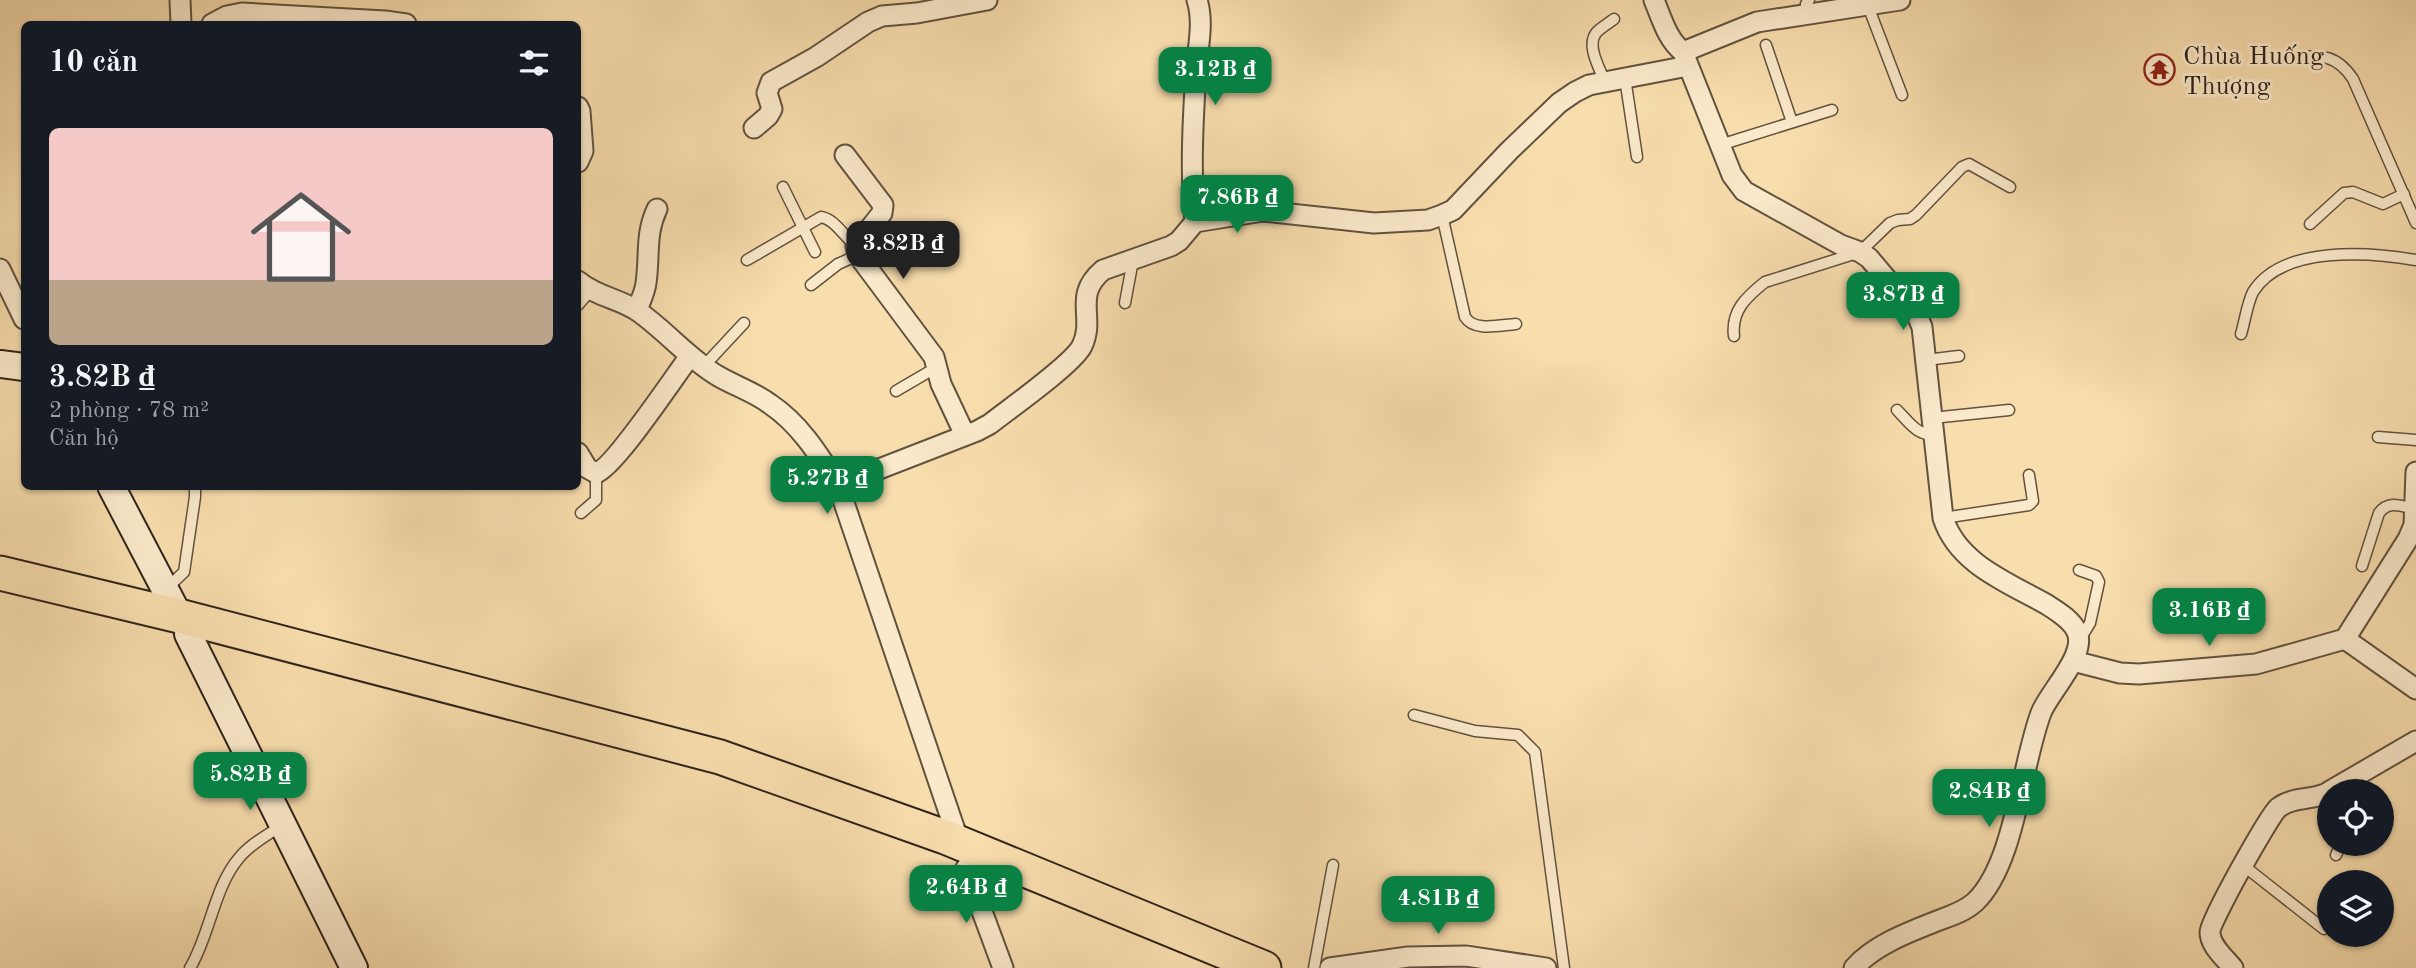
<!DOCTYPE html>
<html lang="vi">
<meta charset="utf-8">
<style>
body{margin:0;font-family:"Old Standard TT",serif;background:#20242c;color:#f1f3f6;height:100vh;display:flex;flex-direction:column;font-size:26px;white-space:nowrap}
*{box-sizing:border-box;margin:0}
p{font-size:23px;color:#9ea1a6}
.icon{flex:none;width:38px;height:38px;fill:none;stroke:currentColor;stroke-width:2;stroke-linecap:round;stroke-linejoin:round}
.map{position:relative;flex:1;overflow:hidden}
.side{position:absolute;left:21px;top:21px;width:560px;height:469px;display:flex;flex-direction:column;background:#171b24;border-radius:10px;box-shadow:0 2px 5px #0004}
.side>*{flex:none}
.fabs{position:absolute;left:2317px;top:779px;display:grid;gap:14px}
.fabs a{display:grid;place-items:center;width:77px;height:77px;border-radius:50%;background:#171b24;box-shadow:0 2px 5px #0004;font-size:35px}
.price{position:absolute;translate:-50% -60px;padding:0 16px;border-radius:14px;background:#0b8043;color:#fff;font-size:23px;line-height:46px;filter:drop-shadow(0 2px 4px #0008)}
.price::after{content:'';position:absolute;left:50%;top:42px;width:21px;height:16px;margin-left:-10px;background:inherit;clip-path:polygon(0 0,100% 0,50% 100%)}
.price.active{background:#222;color:#fff}
ul{padding:0;list-style:none}
li{display:grid;align-content:center;gap:14px;height:371px;padding:0 28px}
li+li{border-top:2px solid #363941}
li span{display:grid;place-items:center;height:217px;border-radius:10px;color:#555}
li>.icon{margin-inline-start:auto}
span .icon{width:126px;height:126px;fill:#fffc;stroke-width:1}
li b{font-size:30px}
h2{display:flex;justify-content:space-between;align-items:center;height:84px;padding:0 28px;font-size:30px}
.map>svg:first-child{display:block}
</style>
<div class="map">
<svg width="2416" height="968" viewBox="0 0 2416 968">
<rect width="100%" height="100%" fill="#f8ddad"/>
<filter id="stains"><feTurbulence type="fractalNoise" baseFrequency=".00286" numOctaves="4"/><feColorMatrix values="0 0 0 0 .2 0 0 0 0 .09 0 0 0 0 .02 0 0 0 .5 -.17"/></filter>
<radialGradient id="worn" r=".72"><stop offset=".6" stop-color="#630" stop-opacity="0"/><stop offset="1" stop-color="#630" stop-opacity=".3"/></radialGradient>
<g fill="none" stroke-linecap="round" stroke-linejoin="round">
<defs>
<g id="lane">
<polyline points="1868,6 1902,95"/>
<polyline points="1807,15 1806,4 1809,0"/>
<polyline points="1766,45 1792,122"/>
<path d="M2290,58c29,-2 45,-6 63,21l63,144"/>
<polyline points="1625,78 1637,157"/>
<path d="M1605,82c-5,-13 -19,-36 -9,-49 4,-5 13,-10 18,-14"/>
<polyline points="1720,145 1832,110"/>
<polyline points="783,187 815,252"/>
<path d="M1442,215l23,102c9,15 35,8 51,7"/>
<polyline points="2310,224 2344,193 2353,192 2383,204 2404,194"/>
<path d="M747,260l74,-43c14,2 23,20 35,29"/>
<polyline points="811,285 838,264 858,255"/>
<polyline points="1125,303 1133,260"/>
<polyline points="578,305 590,291"/>
<path d="M2241,334c4,-13 6,-30 12,-42 29,-47 117,-40 163,-32"/>
<path d="M1734,336c-3,-25 12,-39 31,-54l95,-30 30,-29 8,-3 12,-1 6,-4 46,-48 7,-3 41,23"/>
<polyline points="1926,360 1959,356"/>
<polyline points="704,366 744,323"/>
<polyline points="896,391 937,367"/>
<path d="M1897,410c11,11 20,26 37,24"/>
<polyline points="1932,418 2009,410"/>
<polyline points="2378,437 2416,440"/>
<polyline points="581,513 596,500 596,473"/>
<polyline points="1943,518 2029,505 2033,501 2029,475"/>
<path d="M2362,566l17,-53c10,-13 22,-7 36,-4l1,-1"/>
<polyline points="166,589 184,572 195,497 195,486"/>
<polyline points="2079,641 2090,623 2099,582 2096,576 2079,570"/>
<polyline points="1414,715 1475,731 1518,735 1535,752 1564,968"/>
<polyline points="2336,855 2341,844"/>
<polyline points="2244,866 2324,929"/>
<path d="M190,968c20,-33 24,-81 49,-110 11,-14 29,-23 43,-33"/>
<polyline points="1314,968 1333,865"/>
</g>
<g id="street">
<polyline points="180,0 181,24"/>
<path d="M1654,0c8,19 13,39 29,52l49,123 12,16 97,54 19,7 9,6 48,57 5,12 21,191c15,46 64,64 103,86 11,7 26,16 31,28 10,23 -28,60 -36,81 -20,53 -26,151 -66,189 -11,10 -25,14 -38,19 -28,11 -63,24 -83,47"/>
<polyline points="212,24 227,16 242,13 385,21 406,24"/>
<polyline points="1683,52 1757,22 1900,0"/>
<polyline points="578,107 580,111 583,151 578,162"/>
<polyline points="754,128 768,116 772,109 767,93 771,82 816,57 868,22 882,16 917,13 987,0"/>
<polyline points="845,155 883,205 882,213 856,246 858,255 934,357 941,384 965,435"/>
<path d="M1195,222c-5,-50 -2,-102 1,-152 2,-23 8,-48 1,-70"/>
<polyline points="0,269 24,319"/>
<path d="M578,281c19,16 43,18 61,31 28,20 50,47 79,64 17,10 36,16 52,28 30,20 49,51 68,81l121,357"/>
<path d="M637,310c3,-8 8,-18 9,-27 4,-27 -1,-49 11,-74"/>
<path d="M578,453l9,15 9,5c18,-5 78,-96 94,-117"/>
<path d="M838,485l139,-54 13,-7c19,-15 83,-60 92,-78 14,-29 -10,-50 21,-76l68,-24 8,-5 16,-19 68,-11 111,12 54,-3 14,-5 11,-5 56,-59 50,-48 16,-11 14,-7 99,-19"/>
<polyline points="2345,639 2416,689"/>
<polyline points="2073,661 2120,673 2139,674 2256,664 2345,639 2408,539 2414,525 2416,472"/>
<polyline points="2330,791 2416,741"/>
<polyline points="966,868 1003,968"/>
<polyline points="1330,968 1408,957 1466,956 1546,968"/>
<path d="M2233,968c-8,-10 -23,-22 -23,-36 0,-11 59,-116 68,-124 15,-12 35,-7 51,-16"/>
</g>
<g id="secondary">
<polyline points="0,364 24,367"/>
<polyline points="111,486 179,616"/>
<polyline points="188,634 354,968"/>
</g>
<polyline id="highway" points="0,573 179,616 720,757 945,837 1264,968"/>
</defs>
<use href="#lane" stroke="#625240" stroke-width="13"/>
<use href="#street" stroke="#625240" stroke-width="23"/>
<use href="#secondary" stroke="#30231b" stroke-width="30"/>
<use href="#highway" stroke="#30231b" stroke-width="37"/>
<use href="#lane" stroke="#fae9ca" stroke-width="10"/>
<use href="#street" stroke="#fae9ca" stroke-width="19"/>
<use href="#secondary" stroke="#fae9ca" stroke-width="26"/>
<use href="#highway" stroke="#f8ddad" stroke-width="33"/>
</g>
<defs>
<symbol id="temple-ring" viewBox="-11 -11 22 22"><circle r="9.5" fill="#fae9ca" stroke="#8f2418" stroke-width="1.5"/><path d="M0-6L5-2H3V0L6.5 2.5H4V6H1.5V3h-3V6H-4V2.5H-6.5L-3 0V-2H-5Z" fill="#8f2418"/></symbol>
</defs>
<g fill-rule="evenodd">
<use href="#temple-ring" x="2142" y="52" width="35" height="35"/>
</g>
<g text-anchor="middle" stroke-width="6" stroke-linejoin="round" paint-order="stroke">
<g font-size="26" fill="#30231b" stroke="#fae9ca" text-anchor="start">
<text x="2183" y="64">Chùa Huống<tspan x="2183" dy="30">Thượng</tspan></text>
</g>
</g>
<rect width="100%" height="100%" filter="url(#stains)"/>
<rect width="100%" height="100%" fill="url(#worn)"/>
</svg>
<div class="fabs">
<a><svg class="icon" aria-label="locate" viewBox="0 0 24 24"><circle cx="12" cy="12" r="6"/><path d="M12 2v4M12 18v4M2 12h4M18 12h4"/></svg></a>
<a><svg class="icon" aria-label="layers" viewBox="0 0 24 24"><path d="M12 4l9 5-9 5-9-5zM3 14l9 5 9-5"/></svg></a>
</div>
<b class="price" style="left:1215px;top:107px">3.12B ₫</b>
<b class="price" style="left:1237px;top:235px">7.86B ₫</b>
<b class="price active" style="left:903px;top:281px">3.82B ₫</b>
<b class="price" style="left:1903px;top:332px">3.87B ₫</b>
<b class="price" style="left:827px;top:516px">5.27B ₫</b>
<b class="price" style="left:2209px;top:648px">3.16B ₫</b>
<b class="price" style="left:250px;top:812px">5.82B ₫</b>
<b class="price" style="left:1989px;top:829px">2.84B ₫</b>
<b class="price" style="left:966px;top:925px">2.64B ₫</b>
<b class="price" style="left:1438px;top:936px">4.81B ₫</b>
<section class="side">
<h2>10 căn<svg class="icon" aria-label="filters" viewBox="0 0 24 24"><path d="M4 7h16M4 17h16"/><circle cx="9" cy="7" r="2"/><circle cx="15" cy="17" r="2"/></svg></h2>
<ul>
<li><span style="background:linear-gradient(#f6c9c9 70%,#b9a48a 0)"><svg class="icon" aria-label="home" viewBox="0 0 24 24"><path d="M3 11l9-7 9 7M6 9v11h12V9"/></svg></span><div><b>3.82B ₫</b><p>2 phòng · 78 m²</p><p>Căn hộ</p></div></li>
</ul>
</section>
</div>
